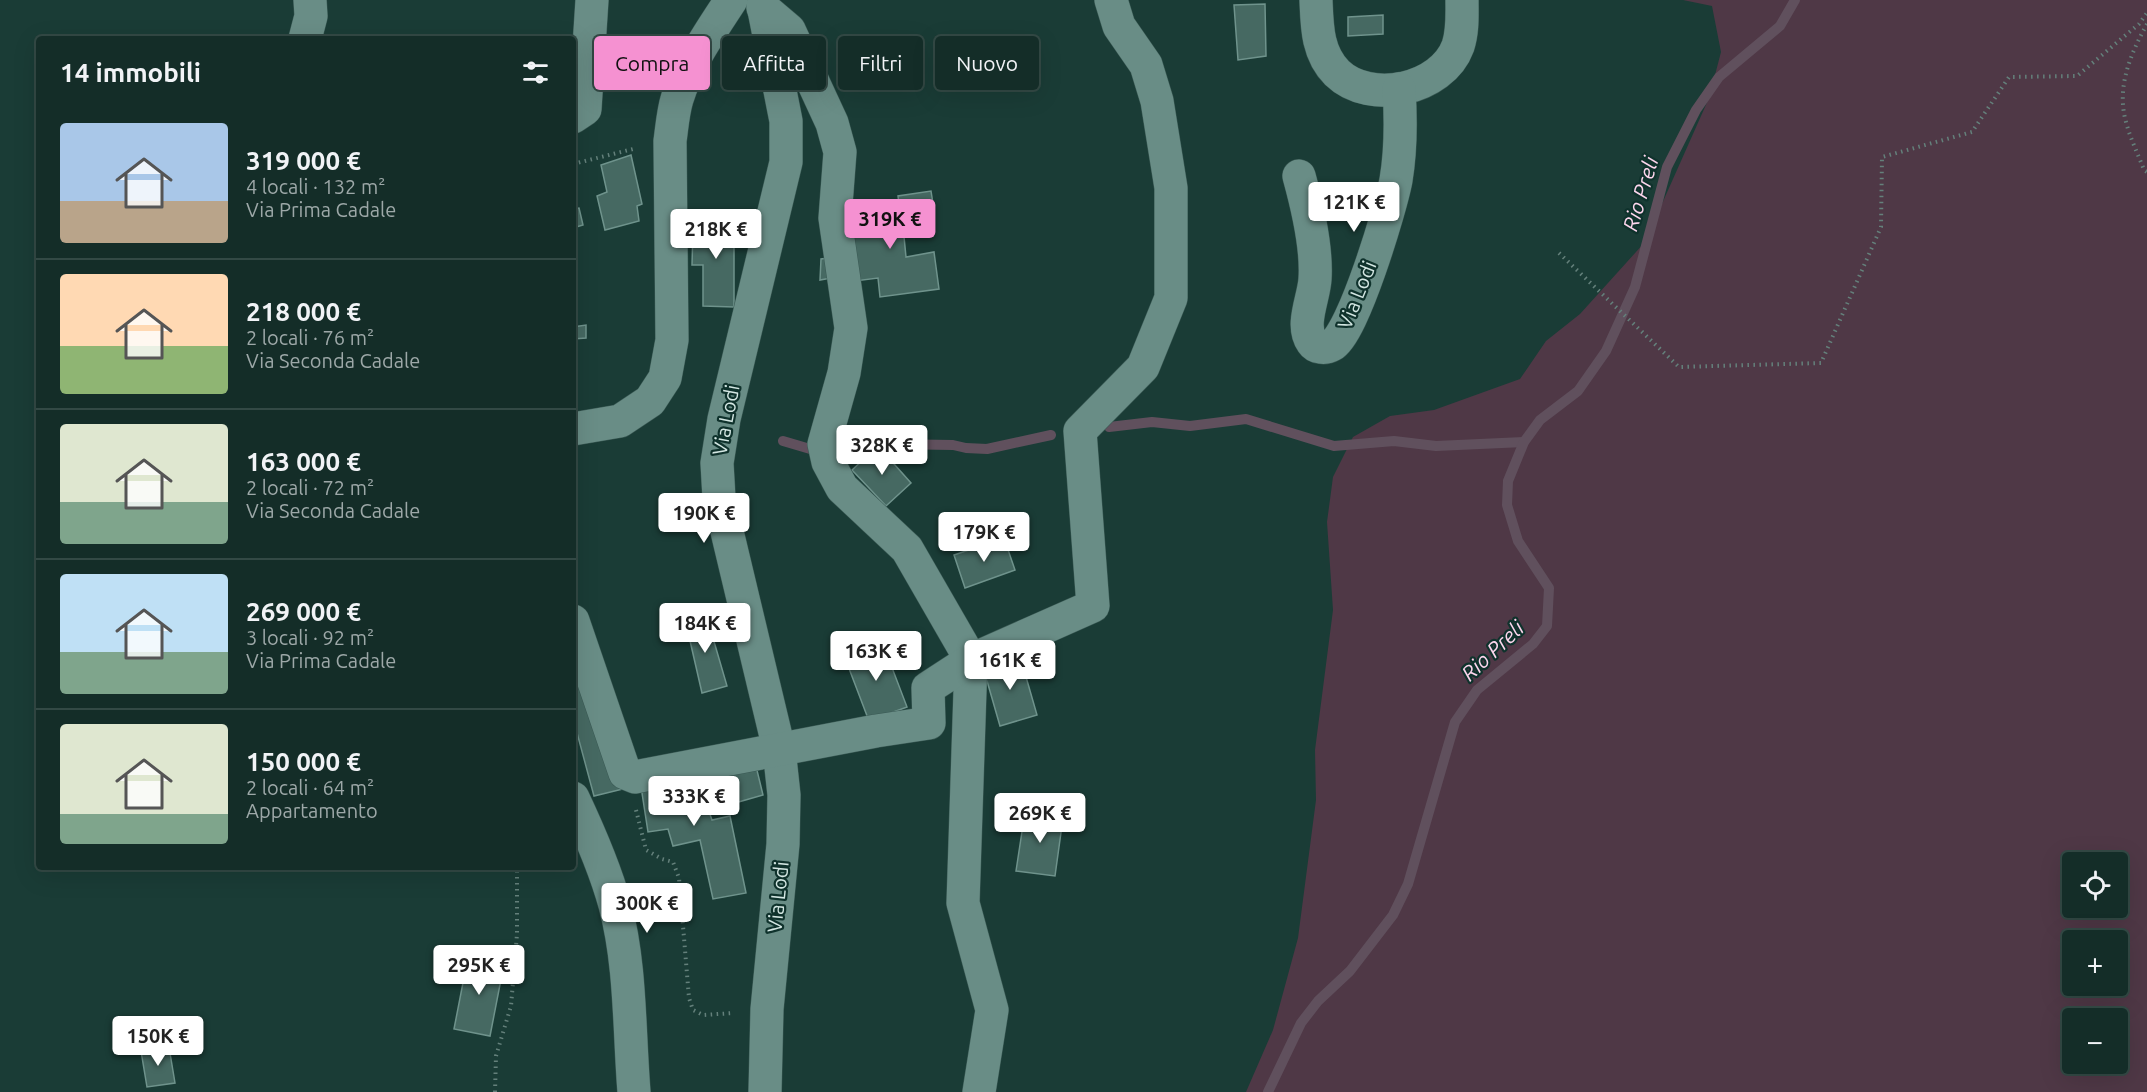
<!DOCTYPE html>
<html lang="it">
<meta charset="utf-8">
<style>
body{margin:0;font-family:Ubuntu,sans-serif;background:#1d3530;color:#f1f3f6;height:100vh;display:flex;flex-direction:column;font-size:22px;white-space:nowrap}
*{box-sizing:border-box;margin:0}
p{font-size:20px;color:#9da8a8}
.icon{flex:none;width:33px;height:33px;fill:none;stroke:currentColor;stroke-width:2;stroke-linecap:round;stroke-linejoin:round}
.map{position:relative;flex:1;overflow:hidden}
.drawer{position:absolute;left:36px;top:36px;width:540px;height:834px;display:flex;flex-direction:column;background:#142d28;border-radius:6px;box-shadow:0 6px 24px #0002,0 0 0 2px #334945}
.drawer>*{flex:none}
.top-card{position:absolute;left:594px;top:36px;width:570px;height:54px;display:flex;gap:12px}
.buttons{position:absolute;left:2062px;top:852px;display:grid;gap:12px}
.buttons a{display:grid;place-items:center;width:66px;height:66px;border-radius:6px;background:#142d28;box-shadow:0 6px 24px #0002,0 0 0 2px #334945;font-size:30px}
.price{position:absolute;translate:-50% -51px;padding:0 14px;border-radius:6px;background:#fff;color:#222;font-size:20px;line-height:39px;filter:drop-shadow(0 2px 3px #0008)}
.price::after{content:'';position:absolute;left:50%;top:36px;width:18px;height:14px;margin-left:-9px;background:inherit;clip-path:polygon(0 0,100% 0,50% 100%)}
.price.selected{background:#f591d1;color:#111}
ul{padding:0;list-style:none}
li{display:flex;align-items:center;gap:18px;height:150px;padding:0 24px}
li+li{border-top:2px solid #334945}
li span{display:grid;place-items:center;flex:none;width:168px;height:120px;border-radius:6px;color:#555}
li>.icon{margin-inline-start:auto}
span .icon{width:72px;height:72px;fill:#fffc;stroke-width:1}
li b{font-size:26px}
h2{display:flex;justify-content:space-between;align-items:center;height:72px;padding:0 24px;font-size:26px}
.tag{padding:0 21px;border-radius:6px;background:#142d28;box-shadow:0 6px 24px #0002,0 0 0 2px #334945;font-size:21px;line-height:54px}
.tag.selected{background:#f591d1;color:#111}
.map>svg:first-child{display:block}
</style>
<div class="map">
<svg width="2147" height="1092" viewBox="0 0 2147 1092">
<rect width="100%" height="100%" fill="#1a3c36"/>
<path fill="#4f3846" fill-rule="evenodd" d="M1683,0h464v1092h-901l27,-62 25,-92 18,-138 -1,-50 18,-140 -6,-88 6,-45 20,-40 37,-21 44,-6 86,-31 26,-38 34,-27 65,-72 64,-144 12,-46 -9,-46zM2073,862h45v46h-45zM2073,940h45v46h-45zM2073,1018h45v46h-45z"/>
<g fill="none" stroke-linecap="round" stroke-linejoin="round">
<g stroke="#60505d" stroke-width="10">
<polyline points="1109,427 1152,422 1190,426 1246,419 1334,446 1394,441 1436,446 1524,442"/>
<polyline points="783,441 817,451 889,444 953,445 966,448 987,449 1051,435"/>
<polyline points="1268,1092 1301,1023 1318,1001 1350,971 1393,915 1408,884 1455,722 1477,690 1533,644 1547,626 1549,588 1518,541 1507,505 1508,481 1524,442 1540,420 1578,391 1606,351 1635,287 1667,167 1696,110 1719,77 1780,26 1795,0"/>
</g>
</g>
<g fill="#466962" stroke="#6f938c" stroke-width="1.5">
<polygon points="1265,4 1266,56 1238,60 1234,5"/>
<polygon points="1383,15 1383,34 1348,36 1348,17"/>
<polygon points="631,155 642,204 637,206 639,221 605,230 597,196 607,192 601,165"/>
<polygon points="931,191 934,210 902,216 906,257 934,252 939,289 880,297 878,278 847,282 841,225 871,221 871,208 899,204 898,196"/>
<polygon points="579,208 583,225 573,228 573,209"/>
<polygon points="705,216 734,216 734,307 703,306 703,265 692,265 693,229 704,229"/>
<polygon points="836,257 837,277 820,280 821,259"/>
<polygon points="586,325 586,338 573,339 573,327"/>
<polygon points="878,446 911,483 886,506 852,470"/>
<polygon points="1004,538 1015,570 965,588 954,555"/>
<polygon points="706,614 727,686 702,693 685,619"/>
<polygon points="883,644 907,707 869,721 845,658"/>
<polygon points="1020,656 1037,715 1000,726 983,667"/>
<polygon points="592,682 623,789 594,796 573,718 573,689"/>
<polygon points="754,758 763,795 735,803 727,764"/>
<polygon points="694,769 712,820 730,816 746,893 713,899 700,840 673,846 668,829 648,832 640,780"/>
<polygon points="1025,812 1063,818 1055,876 1016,871"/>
<polygon points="468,957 504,964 490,1036 454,1029"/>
<polygon points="169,1047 175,1083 147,1087 141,1051"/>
</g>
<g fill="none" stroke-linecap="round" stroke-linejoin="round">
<defs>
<g id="minor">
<path d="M1316,0c1,26 1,53 21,73 33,32 105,17 121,-27 5,-15 4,-31 4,-46"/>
<polyline points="763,5 786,121 786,162 724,419 717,463 719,498 779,749 784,795 783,844 767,1009 765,1092"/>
<polyline points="763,8 789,30 832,123 840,152 835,218 851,328 844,373 824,444 828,462 842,488 907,549 971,660 963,903 992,1010 979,1092"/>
<polyline points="305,39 311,16 310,0"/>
<polyline points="573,117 585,109 592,0"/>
<path d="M1299,176c8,29 18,73 16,103 -1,19 -15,46 -3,63 4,6 13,7 20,3 21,-11 59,-138 64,-165 5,-30 5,-60 3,-91"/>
<path d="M573,429l47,-8 30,-20 15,-23 7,-38 -2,-199c2,-14 3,-29 7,-42 11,-36 34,-68 54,-99"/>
<polyline points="573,621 625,773 635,777 876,731 929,723 928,688 971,660 1093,606 1080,431 1143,367 1171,298 1171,188 1157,101 1146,65 1119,26 1111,0"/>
<path d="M573,798c16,34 32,70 42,107 16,60 14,125 19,187"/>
</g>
</defs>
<use href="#minor" stroke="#3b5a55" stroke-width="34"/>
<g stroke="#64807b" stroke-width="4" stroke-dasharray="1.5 4.5" stroke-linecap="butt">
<path d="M2147,24c-16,29 -31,63 -21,98 4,16 12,32 18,48l3,2"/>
<polyline points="573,164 637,148"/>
<polyline points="1559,253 1679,367 1821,363 1881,227 1882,157 1972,132 2009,77 2077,76 2139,24 2147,13"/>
<polyline points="636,810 646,850 662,859 673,862 679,878 689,998 693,1010 703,1015 734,1013"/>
<polyline points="495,1092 496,1056 511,1006 517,934 517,867"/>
</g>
<use href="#minor" stroke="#698d86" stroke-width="33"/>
</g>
<g text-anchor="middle" stroke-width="4.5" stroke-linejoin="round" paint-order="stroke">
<g font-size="20" fill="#d4e7e3" stroke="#0f322c">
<text transform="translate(1357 295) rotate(-68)" y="7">Via Lodi</text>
<text transform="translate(726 420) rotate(-79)" y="7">Via Lodi</text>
<text transform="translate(778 897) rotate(-84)" y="7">Via Lodi</text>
</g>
<g font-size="21" font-style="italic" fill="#fdd6ed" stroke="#0f322c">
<text transform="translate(1641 194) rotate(-73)" y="7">Rio Preli</text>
<text transform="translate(1493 651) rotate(-43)" y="7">Rio Preli</text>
</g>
</g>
</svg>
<div class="buttons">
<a><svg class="icon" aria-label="locate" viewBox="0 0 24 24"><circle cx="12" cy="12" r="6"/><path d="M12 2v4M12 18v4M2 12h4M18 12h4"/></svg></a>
<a>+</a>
<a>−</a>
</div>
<b class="price" style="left:1354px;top:233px">121K €</b>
<b class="price selected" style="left:890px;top:250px">319K €</b>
<b class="price" style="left:716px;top:260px">218K €</b>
<b class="price" style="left:882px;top:476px">328K €</b>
<b class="price" style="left:704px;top:544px">190K €</b>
<b class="price" style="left:984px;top:563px">179K €</b>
<b class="price" style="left:705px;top:654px">184K €</b>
<b class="price" style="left:876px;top:682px">163K €</b>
<b class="price" style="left:1010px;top:691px">161K €</b>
<b class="price" style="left:694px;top:827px">333K €</b>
<b class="price" style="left:1040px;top:844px">269K €</b>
<b class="price" style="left:647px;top:934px">300K €</b>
<b class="price" style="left:479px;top:996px">295K €</b>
<b class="price" style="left:158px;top:1067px">150K €</b>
<div class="top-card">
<a class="tag selected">Compra</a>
<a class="tag">Affitta</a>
<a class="tag">Filtri</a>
<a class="tag">Nuovo</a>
</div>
<section class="drawer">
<h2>14 immobili<svg class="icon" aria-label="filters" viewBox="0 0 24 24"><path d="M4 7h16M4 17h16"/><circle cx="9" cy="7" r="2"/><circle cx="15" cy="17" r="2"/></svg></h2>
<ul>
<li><span style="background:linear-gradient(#a9c7e8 65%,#b9a48a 0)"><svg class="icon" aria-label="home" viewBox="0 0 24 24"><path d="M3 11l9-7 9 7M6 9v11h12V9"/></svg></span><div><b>319 000 €</b><p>4 locali · 132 m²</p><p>Via Prima Cadale</p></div></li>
<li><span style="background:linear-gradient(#ffd9b3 60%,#8fb573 0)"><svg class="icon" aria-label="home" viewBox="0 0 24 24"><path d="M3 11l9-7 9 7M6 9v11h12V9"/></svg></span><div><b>218 000 €</b><p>2 locali · 76 m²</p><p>Via Seconda Cadale</p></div></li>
<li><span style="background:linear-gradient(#dfe7d0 65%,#7fa58c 0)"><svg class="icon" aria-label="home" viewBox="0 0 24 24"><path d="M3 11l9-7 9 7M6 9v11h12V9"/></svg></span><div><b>163 000 €</b><p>2 locali · 72 m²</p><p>Via Seconda Cadale</p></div></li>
<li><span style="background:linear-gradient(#bfe0f5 65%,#7fa58c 0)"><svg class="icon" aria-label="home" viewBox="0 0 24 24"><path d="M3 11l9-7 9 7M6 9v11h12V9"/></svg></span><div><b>269 000 €</b><p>3 locali · 92 m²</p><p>Via Prima Cadale</p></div></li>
<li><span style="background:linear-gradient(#dfe7d0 75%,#7fa58c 0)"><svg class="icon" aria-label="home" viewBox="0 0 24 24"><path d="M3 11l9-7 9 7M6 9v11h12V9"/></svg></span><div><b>150 000 €</b><p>2 locali · 64 m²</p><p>Appartamento</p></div></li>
</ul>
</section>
</div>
